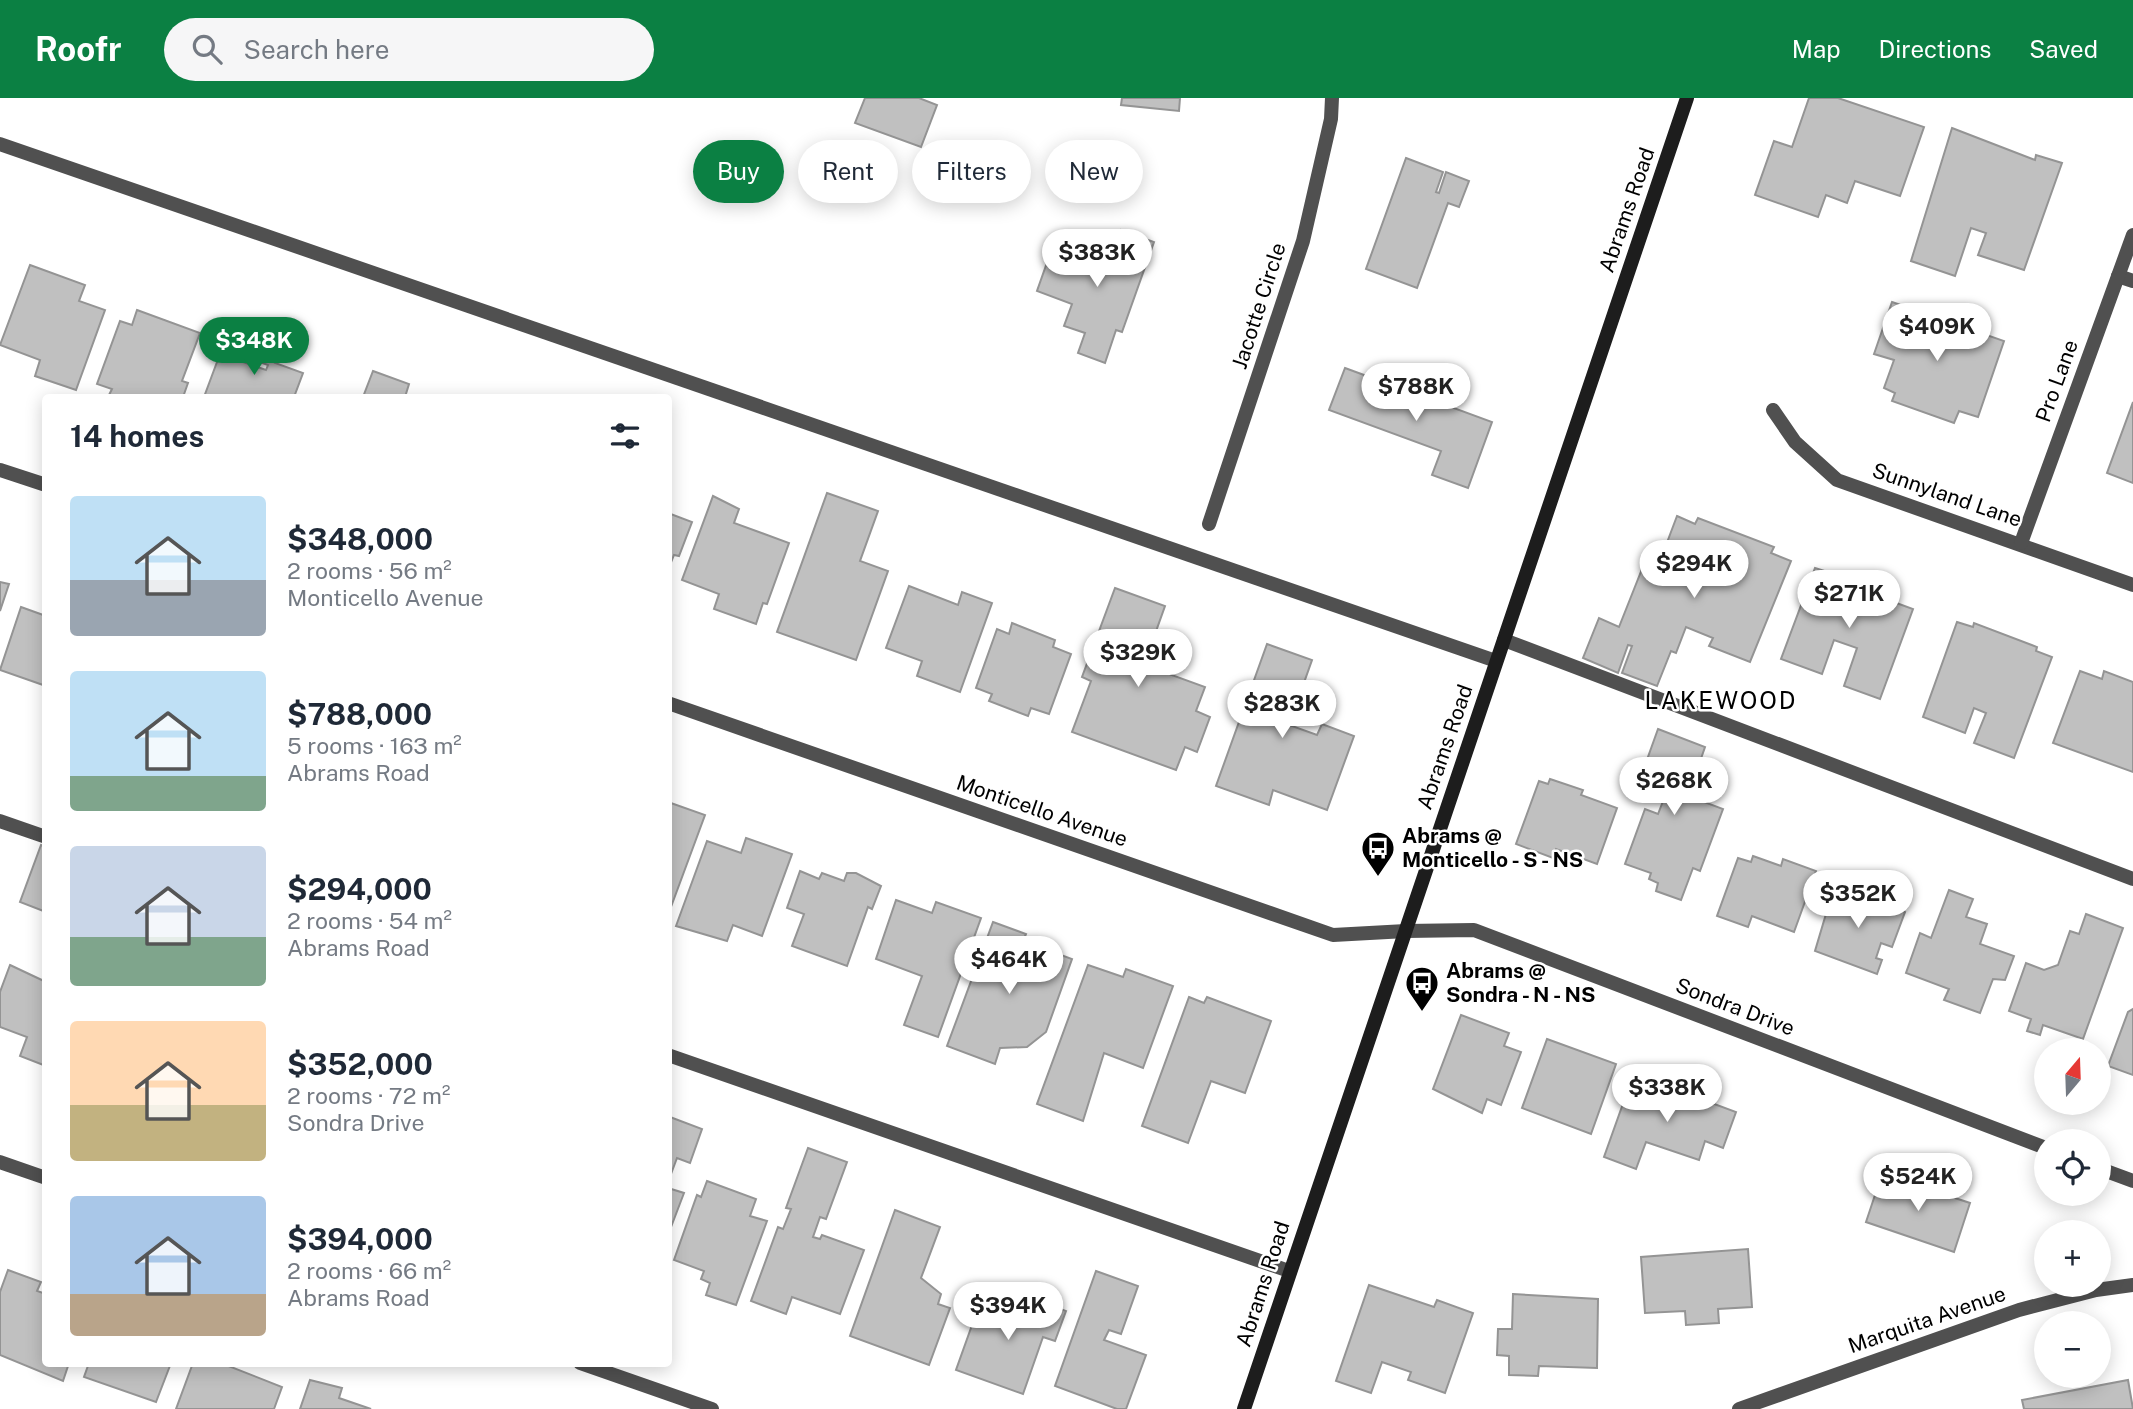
<!DOCTYPE html>
<meta charset="utf-8">
<style>
body{margin:0;font-family:"Public Sans",sans-serif;background:#f6f6f7;color:#1f2937;height:100vh;display:flex;flex-direction:column;font-size:26px;white-space:nowrap}
*{box-sizing:border-box;margin:0}
p{font-size:23px;color:#747a83}
.icon{flex:none;width:38px;height:38px;fill:none;stroke:currentColor;stroke-width:2;stroke-linecap:round;stroke-linejoin:round}
.map{position:relative;flex:1;overflow:hidden}
.drawer{position:absolute;left:42px;top:296px;width:630px;height:973px;display:flex;flex-direction:column;background:#fff;border-radius:7px;box-shadow:0 4px 18px #0003}
.drawer>*{flex:none}
.guide{position:absolute;left:693px;top:42px;width:665px;height:63px;display:flex;gap:14px}
.needle{width:46px;rotate:19deg}
.controls{position:absolute;left:2034px;top:940px;display:grid;gap:14px}
.controls a{display:grid;place-items:center;width:77px;height:77px;border-radius:50%;background:#fff;box-shadow:0 4px 18px #0003;font-size:35px}
.price{position:absolute;translate:-50% -60px;padding:0 16px;border-radius:24px;background:#fff;color:#222;font-size:23px;line-height:46px;filter:drop-shadow(0 2px 4px #0008)}
.price::after{content:'';position:absolute;left:50%;top:42px;width:21px;height:16px;margin-left:-10px;background:inherit;clip-path:polygon(0 0,100% 0,50% 100%)}
.price.current{background:#0b8043;color:#fff}
ul{padding:0;list-style:none}
li{display:flex;align-items:center;gap:21px;height:175px;padding:0 28px}
li span{display:grid;place-items:center;flex:none;width:196px;height:140px;border-radius:7px;color:#555}
li>.icon{margin-inline-start:auto}
span .icon{width:84px;height:84px;fill:#fffc;stroke-width:1}
li b{font-size:30px}
h2{display:flex;justify-content:space-between;align-items:center;height:84px;padding:0 28px;font-size:30px}
.pill{padding:0 24px;border-radius:32px;background:#fff;box-shadow:0 4px 18px #0003;font-size:24px;line-height:63px}
.pill.current{background:#0b8043;color:#fff}
header{display:flex;align-items:center;gap:42px;box-sizing:border-box;height:98px;padding:0 35px;background:#0b8043;color:#fff}
header strong{font-size:33px}
nav{display:flex;gap:38px;margin-inline-start:auto;font-size:24px}
.search{width:490px;height:63px;background:#f6f6f7;display:flex;align-items:center;gap:18px;box-sizing:border-box;padding:0 24px;border-radius:38px;color:#747a83;font-size:26px}
.map>svg:first-child{display:block}
</style>
<header>
<strong>Roofr</strong>
<div class="search"><svg class="icon" aria-label="search" viewBox="0 0 24 24"><circle cx="10" cy="10" r="6"/><path d="M15 15l6 6"/></svg>Search here</div>
<nav><a>Map</a><a>Directions</a><a>Saved</a></nav>
</header>
<div class="map">
<svg width="2133" height="1311" viewBox="0 0 2133 1311">
<rect width="100%" height="100%" fill="#fff"/>
<g fill="#c0c0c0" stroke="#949494" stroke-width="2">
<polygon points="865,0 919,0 937,7 921,49 855,25"/>
<polygon points="1122,0 1180,0 1179,13 1121,7"/>
<polygon points="1809,0 1838,0 1924,29 1900,98 1855,83 1847,105 1826,97 1818,119 1755,97 1774,43 1792,49"/>
<polygon points="1952,30 2035,62 2036,57 2062,65 2024,172 1978,157 1986,135 1971,130 1955,178 1911,163"/>
<polygon points="1406,60 1443,74 1436,94 1439,95 1446,74 1469,83 1459,109 1448,105 1417,190 1366,171"/>
<polygon points="1121,132 1154,144 1122,234 1116,232 1105,265 1078,255 1085,235 1064,228 1072,206 1037,193 1055,142 1111,162"/>
<polygon points="30,167 85,187 79,203 105,212 76,292 35,278 40,262 0,247"/>
<polygon points="1892,204 2004,243 1978,319 1959,313 1954,325 1892,303 1895,295 1884,290 1894,262 1874,256"/>
<polygon points="137,212 200,235 182,283 188,285 183,299 108,299 112,291 97,286 120,223 132,227"/>
<polygon points="261,243 281,250 275,265 303,275 294,299 204,299 220,256 266,272 268,267 254,262"/>
<polygon points="1345,270 1492,324 1468,390 1432,377 1441,353 1329,312"/>
<polygon points="373,273 409,286 405,299 363,299"/>
<polygon points="2133,304 2133,385 2107,375"/>
<polygon points="827,395 878,413 860,463 888,473 856,562 777,534"/>
<polygon points="713,398 739,411 734,425 789,445 767,506 763,505 756,526 714,511 719,496 682,482"/>
<polygon points="668,415 692,424 679,458 674,457 668,472"/>
<polygon points="1677,418 1695,426 1698,420 1774,449 1771,455 1791,463 1750,564 1709,548 1713,540 1686,529 1676,555 1671,553 1657,588 1622,575 1632,548 1628,547 1618,575 1583,560 1599,520 1619,529 1644,466 1657,471"/>
<polygon points="1815,470 1893,495 1891,503 1913,511 1880,601 1844,588 1857,550 1834,542 1822,576 1781,561"/>
<polygon points="0,484 9,486 0,513"/>
<polygon points="909,488 958,507 962,494 992,505 960,594 917,578 922,563 886,550"/>
<polygon points="1115,490 1165,508 1144,567 1205,589 1196,613 1210,619 1197,654 1185,649 1176,672 1072,634 1091,583 1082,579"/>
<polygon points="21,509 46,518 46,588 0,572"/>
<polygon points="1957,524 1973,529 1974,525 2037,549 2036,553 2052,559 2014,660 1974,645 1986,615 1974,610 1965,635 1923,619"/>
<polygon points="1012,525 1055,542 1053,549 1071,556 1049,616 1031,610 1028,618 989,603 992,596 976,590 997,531 1009,536"/>
<polygon points="1267,546 1312,562 1289,627 1317,637 1322,626 1354,638 1327,712 1273,692 1269,707 1216,688"/>
<polygon points="2080,573 2102,581 2104,573 2133,584 2133,674 2053,645"/>
<polygon points="1658,631 1705,649 1688,698 1723,711 1700,773 1693,770 1681,802 1656,793 1658,785 1649,781 1651,775 1625,766 1645,711 1658,716 1667,693 1639,684"/>
<polygon points="1550,681 1583,692 1581,697 1617,710 1597,766 1556,751 1553,760 1516,746 1539,683 1548,686"/>
<polygon points="668,704 705,717 668,817"/>
<polygon points="746,740 792,756 762,838 733,827 727,843 676,828 707,743 741,755"/>
<polygon points="41,747 46,749 46,814 20,804"/>
<polygon points="1753,758 1781,768 1783,761 1816,773 1794,834 1752,818 1748,829 1717,818 1738,760 1751,764"/>
<polygon points="800,773 819,781 822,775 844,783 847,775 856,775 881,788 872,811 868,809 847,868 792,848 804,816 787,810"/>
<polygon points="1834,789 1905,814 1892,849 1881,845 1876,860 1882,862 1877,876 1815,853"/>
<polygon points="1949,792 1973,801 1966,819 1987,826 1980,846 2014,858 2005,882 1993,881 1980,915 1944,902 1949,891 1906,875 1920,835 1931,840"/>
<polygon points="896,802 932,815 936,804 981,820 938,939 904,927 922,878 876,861"/>
<polygon points="2086,816 2123,830 2083,941 2043,927 2040,937 2027,933 2031,921 2009,913 2026,865 2044,872 2058,867 2070,833 2079,836"/>
<polygon points="993,824 1026,836 1023,843 1072,861 1046,934 1027,949 1000,950 995,966 947,948"/>
<polygon points="10,867 46,884 46,968 20,958 27,939 0,929 0,894"/>
<polygon points="1088,867 1123,879 1126,871 1173,888 1143,970 1104,955 1083,1023 1037,1006"/>
<polygon points="1189,899 1204,905 1207,899 1271,923 1245,995 1211,983 1188,1045 1142,1028"/>
<polygon points="2133,911 2133,977 2108,968 2128,914"/>
<polygon points="1461,917 1509,935 1504,948 1521,954 1501,1007 1487,1001 1482,1015 1433,991"/>
<polygon points="1547,941 1616,966 1591,1036 1522,1010"/>
<polygon points="1659,982 1675,987 1674,991 1736,1014 1723,1050 1705,1043 1699,1062 1646,1044 1636,1071 1604,1059 1630,986 1654,995"/>
<polygon points="670,1019 702,1031 690,1065 677,1060 668,1084"/>
<polygon points="808,1050 847,1064 826,1121 820,1119 813,1139 820,1141 822,1137 864,1152 840,1216 792,1199 786,1216 751,1203 778,1129 783,1131 791,1111 786,1110"/>
<polygon points="1882,1076 1970,1105 1954,1154 1866,1124"/>
<polygon points="707,1083 756,1101 750,1118 767,1123 736,1207 706,1197 710,1185 701,1181 704,1173 674,1162 697,1097 701,1099"/>
<polygon points="668,1090 684,1095 668,1137"/>
<polygon points="895,1112 940,1129 921,1180 941,1196 938,1206 950,1210 929,1267 850,1238"/>
<polygon points="1748,1151 1752,1209 1718,1211 1719,1225 1686,1227 1685,1213 1645,1215 1641,1159"/>
<polygon points="8,1172 41,1184 37,1193 46,1196 46,1265 69,1265 63,1283 0,1257 0,1194"/>
<polygon points="1096,1173 1138,1188 1121,1236 1109,1232 1104,1242 1146,1257 1126,1311 1117,1311 1055,1288"/>
<polygon points="1369,1187 1434,1209 1437,1202 1473,1215 1445,1295 1408,1282 1411,1274 1382,1264 1371,1295 1336,1283"/>
<polygon points="1513,1196 1598,1201 1597,1270 1539,1268 1538,1278 1509,1277 1509,1258 1497,1257 1498,1231 1512,1231"/>
<polygon points="1026,1198 1066,1213 1055,1243 1043,1239 1023,1296 956,1272 981,1202 1019,1216"/>
<polygon points="89,1265 171,1265 156,1304 84,1279"/>
<polygon points="193,1265 221,1265 282,1289 274,1311 176,1311"/>
<polygon points="310,1282 342,1290 339,1300 371,1311 300,1311"/>
<polygon points="2128,1282 2133,1311 2024,1311 2022,1302"/>
</g>
<g fill="none" stroke-linecap="round" stroke-linejoin="round">
<g stroke="#505050" stroke-width="14">
<polyline points="0,46 1496,563"/>
<polyline points="2118,178 2133,183"/>
<polyline points="1504,542 2133,781"/>
<polyline points="0,723 46,739"/>
<polyline points="668,957 1289,1173"/>
</g>
<g stroke="#505050" stroke-width="14">
<polyline points="1773,312 1795,344 1837,382 2133,487"/>
<polyline points="1209,426 1303,143 1331,21 1332,0"/>
<polyline points="2021,445 2133,137"/>
<polyline points="1406,833 1474,832 2046,1050"/>
<polyline points="0,1064 46,1080"/>
<polyline points="2098,1070 2133,1083"/>
<polyline points="580,1265 712,1311"/>
<polyline points="1739,1311 2019,1212 2096,1192 2133,1187"/>
</g>
<g stroke="#505050" stroke-width="14">
<polyline points="0,372 46,387"/>
<polyline points="668,605 1333,837 1406,833"/>
</g>
<polyline stroke="#1d1d1d" stroke-width="14" points="1244,1311 1687,0"/>
</g>
<defs>
<symbol id="bus-pin" viewBox="-11 -11 22 30"><path d="M0 17L-7.5 6A9.5 9.5 0 1 1 7.5 6Z" fill="#000" stroke="#fff"/><path d="M-5-6H5V4H4V6H2V4H-2V6H-4V4H-5ZM-3.5-4V0h7V-4ZM-3.5 1.2v1.5H-2V1.2ZM2 1.2v1.5H3.5V1.2Z" fill="#fff"/></symbol>
</defs>
<g fill-rule="evenodd">
<use href="#bus-pin" x="1359" y="731" width="38" height="52"/>
<use href="#bus-pin" x="1403" y="866" width="38" height="52"/>
</g>
<g text-anchor="middle" stroke-width="5" stroke-linejoin="round" paint-order="stroke">
<g font-size="21" fill="#000" stroke="#fff">
<text transform="translate(1627 112) rotate(-71)" y="7">Abrams Road</text>
<text transform="translate(1259 208) rotate(-72)" y="7">Jacotte Circle</text>
<text transform="translate(2057 283) rotate(-70)" y="7">Pro Lane</text>
<text transform="translate(1947 397) rotate(19)" y="7">Sunnyland Lane</text>
<text transform="translate(1445 649) rotate(-71)" y="7">Abrams Road</text>
<text transform="translate(1042 713) rotate(19)" y="7">Monticello Avenue</text>
<text transform="translate(1735 909) rotate(21)" y="7">Sondra Drive</text>
<text transform="translate(1263 1186) rotate(-72)" y="7">Abrams Road</text>
<text transform="translate(1927 1222) rotate(-19)" y="7">Marquita Avenue</text>
</g>
<g font-size="21" font-weight="bold" fill="#000" stroke="#fff" text-anchor="start">
<text x="1402" y="745">Abrams @<tspan x="1402" dy="24">Monticello - S - NS</tspan></text>
<text x="1446" y="880">Abrams @<tspan x="1446" dy="24">Sondra - N - NS</tspan></text>
</g>
<g font-size="24" letter-spacing="2" fill="#000" stroke="#fff">
<text x="1721" y="611">LAKEWOOD</text>
</g>
</g>
</svg>
<div class="controls">
<a><svg class="needle" viewBox="-14 -14 28 28"><path d="M0-13l5 13h-10z" fill="#e53935"/><path d="M0 13l5-13h-10z" fill="#747a83"/></svg></a>
<a><svg class="icon" aria-label="locate" viewBox="0 0 24 24"><circle cx="12" cy="12" r="6"/><path d="M12 2v4M12 18v4M2 12h4M18 12h4"/></svg></a>
<a>+</a>
<a>−</a>
</div>
<b class="price" style="left:1097px;top:191px">$383K</b>
<b class="price" style="left:1937px;top:265px">$409K</b>
<b class="price current" style="left:254px;top:279px">$348K</b>
<b class="price" style="left:1416px;top:325px">$788K</b>
<b class="price" style="left:1694px;top:502px">$294K</b>
<b class="price" style="left:1849px;top:532px">$271K</b>
<b class="price" style="left:1138px;top:591px">$329K</b>
<b class="price" style="left:1282px;top:642px">$283K</b>
<b class="price" style="left:1674px;top:719px">$268K</b>
<b class="price" style="left:1858px;top:832px">$352K</b>
<b class="price" style="left:1009px;top:898px">$464K</b>
<b class="price" style="left:1667px;top:1026px">$338K</b>
<b class="price" style="left:1918px;top:1115px">$524K</b>
<b class="price" style="left:1008px;top:1244px">$394K</b>
<div class="guide">
<a class="pill current">Buy</a>
<a class="pill">Rent</a>
<a class="pill">Filters</a>
<a class="pill">New</a>
</div>
<section class="drawer">
<h2>14 homes<svg class="icon" aria-label="filters" viewBox="0 0 24 24"><path d="M4 7h16M4 17h16"/><circle cx="9" cy="7" r="2"/><circle cx="15" cy="17" r="2"/></svg></h2>
<ul>
<li><span style="background:linear-gradient(#bfe0f5 60%,#9aa5b1 0)"><svg class="icon" aria-label="home" viewBox="0 0 24 24"><path d="M3 11l9-7 9 7M6 9v11h12V9"/></svg></span><div><b>$348,000</b><p>2 rooms · 56 m²</p><p>Monticello Avenue</p></div></li>
<li><span style="background:linear-gradient(#bfe0f5 75%,#7fa58c 0)"><svg class="icon" aria-label="home" viewBox="0 0 24 24"><path d="M3 11l9-7 9 7M6 9v11h12V9"/></svg></span><div><b>$788,000</b><p>5 rooms · 163 m²</p><p>Abrams Road</p></div></li>
<li><span style="background:linear-gradient(#c9d6e8 65%,#7fa58c 0)"><svg class="icon" aria-label="home" viewBox="0 0 24 24"><path d="M3 11l9-7 9 7M6 9v11h12V9"/></svg></span><div><b>$294,000</b><p>2 rooms · 54 m²</p><p>Abrams Road</p></div></li>
<li><span style="background:linear-gradient(#ffd9b3 60%,#c2b280 0)"><svg class="icon" aria-label="home" viewBox="0 0 24 24"><path d="M3 11l9-7 9 7M6 9v11h12V9"/></svg></span><div><b>$352,000</b><p>2 rooms · 72 m²</p><p>Sondra Drive</p></div></li>
<li><span style="background:linear-gradient(#a9c7e8 70%,#b9a48a 0)"><svg class="icon" aria-label="home" viewBox="0 0 24 24"><path d="M3 11l9-7 9 7M6 9v11h12V9"/></svg></span><div><b>$394,000</b><p>2 rooms · 66 m²</p><p>Abrams Road</p></div></li>
</ul>
</section>
</div>
